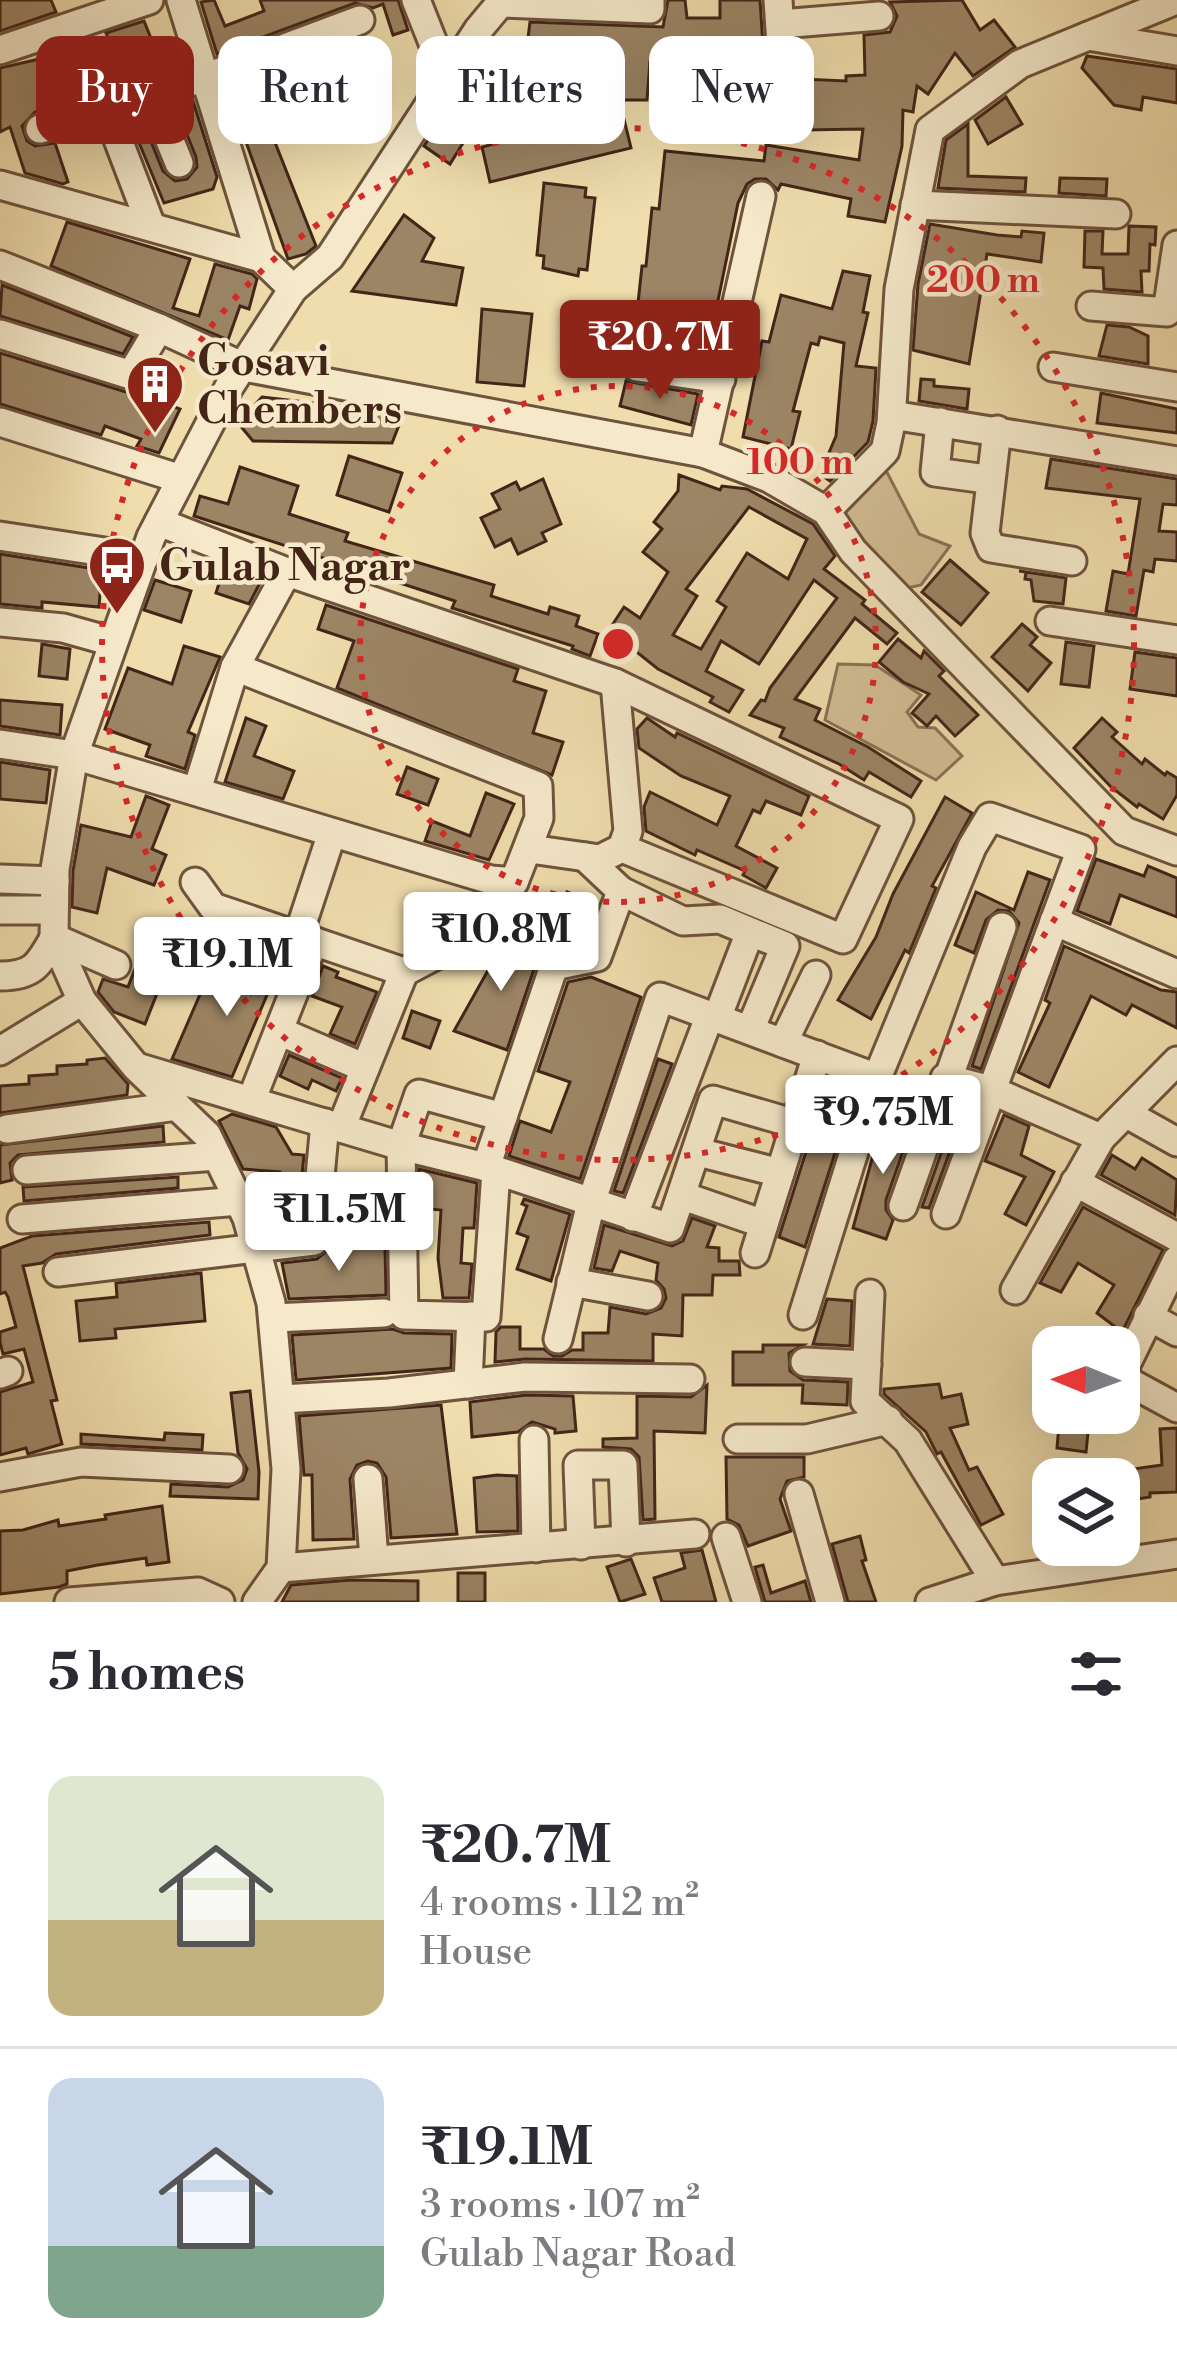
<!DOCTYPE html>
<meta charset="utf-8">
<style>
body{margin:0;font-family:"Libre Bodoni",serif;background:#f7f7f7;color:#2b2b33;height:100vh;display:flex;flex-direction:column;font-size:45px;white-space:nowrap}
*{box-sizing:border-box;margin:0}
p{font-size:39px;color:#7c7c81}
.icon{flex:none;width:66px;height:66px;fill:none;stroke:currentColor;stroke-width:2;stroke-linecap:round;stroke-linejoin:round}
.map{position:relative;height:1602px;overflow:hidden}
.panel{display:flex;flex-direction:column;background:#fff;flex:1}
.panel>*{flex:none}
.top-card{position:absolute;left:36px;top:36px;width:1107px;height:108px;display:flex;gap:24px}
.needle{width:78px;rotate:271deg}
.buttons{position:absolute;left:1032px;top:1326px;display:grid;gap:24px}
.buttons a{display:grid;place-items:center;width:108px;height:108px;border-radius:24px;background:#fff;box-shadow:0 12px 48px #0002;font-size:60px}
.price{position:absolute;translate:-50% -102px;padding:0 27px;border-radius:12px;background:#fff;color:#222;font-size:39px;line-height:78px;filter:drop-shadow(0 3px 6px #0008)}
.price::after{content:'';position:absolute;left:50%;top:72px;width:36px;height:27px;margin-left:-18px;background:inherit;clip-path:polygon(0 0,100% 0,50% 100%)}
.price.active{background:#8f2418;color:#fff}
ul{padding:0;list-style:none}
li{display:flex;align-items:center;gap:36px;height:300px;padding:0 48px}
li+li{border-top:3px solid #e1e1e2}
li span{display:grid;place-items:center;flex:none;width:336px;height:240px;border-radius:24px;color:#555}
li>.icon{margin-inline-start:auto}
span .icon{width:144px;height:144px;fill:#fffc;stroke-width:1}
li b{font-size:51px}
h2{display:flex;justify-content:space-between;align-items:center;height:144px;padding:0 48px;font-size:51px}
.tag{padding:0 42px;border-radius:24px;background:#fff;box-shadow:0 12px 48px #0002;font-size:42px;line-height:108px}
.tag.active{background:#8f2418;color:#fff}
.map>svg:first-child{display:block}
</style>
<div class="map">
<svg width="1177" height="1602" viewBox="0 0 1177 1602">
<rect width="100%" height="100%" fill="#efddad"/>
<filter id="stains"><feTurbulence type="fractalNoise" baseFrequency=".00167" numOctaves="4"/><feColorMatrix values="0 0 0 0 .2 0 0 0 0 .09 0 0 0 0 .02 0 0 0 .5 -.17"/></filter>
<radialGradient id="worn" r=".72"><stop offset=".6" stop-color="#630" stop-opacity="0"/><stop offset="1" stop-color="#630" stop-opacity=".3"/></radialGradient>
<g fill="#d2be94" stroke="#8a7256" stroke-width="3">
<polygon points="879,457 919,534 950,546 921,585 898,590 832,512"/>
<polygon points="838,664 875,665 921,695 907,712 918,727 935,728 962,756 936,780 825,720"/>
</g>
<g fill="#9c8565" stroke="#432518" stroke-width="3" fill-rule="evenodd">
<polygon points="0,0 51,0 56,12 0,31"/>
<polygon points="214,0 225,26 264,11 260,0 398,0 408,30 393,35 383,4 373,8 355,3 217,54 201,2"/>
<polygon points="668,0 685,0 687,18 720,18 720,0 760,0 766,91 764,127 706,127 706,91 698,91 698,55 650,61 647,100 619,100 621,108 542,96 551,40 528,38 530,22 663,27"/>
<polygon points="962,0 980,30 994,20 1015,47 973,76 955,53 928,94 917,86 913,112 903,110 902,146 885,222 848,216 851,199 781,184 778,190 766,179 755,179 747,184 738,203 706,359 633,350 642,266 646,266 652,208 659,209 665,151 764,161 766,145 859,160 863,129 803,130 802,79 846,81 846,76 865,75 864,35 890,32 897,16 890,2"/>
<polygon points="144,21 152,41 135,48 146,77 127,83 106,33"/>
<polygon points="82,42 103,90 35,112 22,126 27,141 35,146 55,143 68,182 63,184 25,173 10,127 0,132 0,68 35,60"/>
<polygon points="341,46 349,71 261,107 316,246 306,254 288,259 227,89"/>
<polygon points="488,47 511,65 450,164 424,146"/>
<polygon points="1087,56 1177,69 1177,103 1143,97 1141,110 1114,105 1082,68"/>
<polygon points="1006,97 1022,124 988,144 975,120"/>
<polygon points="193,101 217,177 213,189 164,203 135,133 145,128 141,117 163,171 175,181 187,179 197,167 196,157 176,107"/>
<polygon points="622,111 631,148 490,182 482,147"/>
<polygon points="968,124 968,176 1026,178 1025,192 938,188 946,140"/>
<polygon points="1060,178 1107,179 1106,196 1059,193"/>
<polygon points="544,183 586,188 585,197 595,198 587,270 579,269 578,276 543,268 544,256 537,255"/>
<polygon points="404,215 434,238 422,261 463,268 456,305 352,291"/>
<polygon points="67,222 190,259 173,308 199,316 215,264 252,274 257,279 249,309 240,306 228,340 51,266"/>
<polygon points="930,224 997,235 1021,237 1022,231 1044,233 1041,262 987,254 969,364 913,350 918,284"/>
<polygon points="1129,226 1156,227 1155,245 1150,244 1149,271 1141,271 1142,292 1104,289 1103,268 1084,267 1085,231 1103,231 1102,254 1128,254"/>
<polygon points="843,271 870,276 863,312 868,313 856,366 876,368 873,421 868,442 830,481 820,474 836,436 844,343 820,337 818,345 811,343 793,411 800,412 791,449 743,437 762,341 769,342 781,295 832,309"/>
<polygon points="2,285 133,337 123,354 0,316"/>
<polygon points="482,309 532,314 524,386 477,382"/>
<polygon points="1107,325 1129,327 1148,336 1148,364 1099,356"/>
<polygon points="0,353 126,392 135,393 146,384 158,389 154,399 180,409 159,453 137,446 141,439 105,426 101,435 0,404"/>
<polygon points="921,379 934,380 934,386 969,389 967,409 919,401"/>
<polygon points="626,381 698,394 691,425 620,406"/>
<polygon points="1101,393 1177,409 1177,433 1097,423"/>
<polygon points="262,397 373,410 403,415 392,443 253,441 238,423"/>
<polygon points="349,456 402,473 389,512 337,495"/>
<polygon points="1051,459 1177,479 1177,505 1163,504 1159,531 1177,532 1177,561 1155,559 1153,572 1144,570 1136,616 1106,611 1113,571 1128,574 1140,499 1046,488"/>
<polygon points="240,467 298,486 289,514 348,533 345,541 494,585 491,596 548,614 550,607 579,616 576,626 598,634 590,656 572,649 573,646 452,608 455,601 194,516 200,496 228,504"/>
<path d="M679,475l41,15 2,-4 25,3 66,35 22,32 -11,13 41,31 -3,4 35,29 -10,11 -32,-26 -60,81 25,10 -5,11 53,27 53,34 -10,16 -42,-25 -5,8 -25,-16 -59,-27 4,-9 -34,-13 11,-15 4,1 5,-13 67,-90 -23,-18 -55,84 -38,-23 -15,30 37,19 -14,22 -19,-10 3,-5 -55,-28 -49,-39 15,-23 16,11 28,-46 -25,-20 19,-23 -8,-7 24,-31zM749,507l58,32 -19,40 -41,-26 -30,48 9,6 -25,42 -28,-14 24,-39 -11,-7z"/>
<polygon points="543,479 561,524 542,533 546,541 518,554 511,539 495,547 481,518 500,509 492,494 516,482 520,490"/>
<polygon points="0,554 108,571 107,581 101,580 99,607 42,602 42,608 0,604"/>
<polygon points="950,560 988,593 961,625 922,592"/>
<polygon points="224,567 261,581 249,604 216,593"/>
<polygon points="1019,571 1066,578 1063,604 1034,601 1031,580 1025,579 1026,572"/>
<polygon points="155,580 191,591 181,622 144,610"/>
<polygon points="326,605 518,669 514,681 546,691 533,733 563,742 552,775 337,688 354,641 318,629"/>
<polygon points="1022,624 1037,637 1030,645 1051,663 1028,691 992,657"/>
<polygon points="898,639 921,658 924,651 944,671 939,676 978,715 955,736 936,716 927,726 912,713 929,694 903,682 879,662"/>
<polygon points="1066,642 1094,646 1089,687 1061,684"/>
<polygon points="42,644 70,649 67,679 39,676"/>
<polygon points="184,646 220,657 188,732 195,735 185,769 146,756 150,745 105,729 128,668 172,684"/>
<polygon points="1135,652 1177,658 1177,696 1130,689"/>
<polygon points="0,700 62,705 60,735 0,726"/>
<polygon points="246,718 266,726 254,756 294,771 283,799 225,782"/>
<polygon points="647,718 675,737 677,733 809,796 801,815 766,801 760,813 753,810 736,846 777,868 766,888 743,875 745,871 697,850 695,855 646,831 644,807 650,792 717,825 730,796 681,776 639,748 637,729"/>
<polygon points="1102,718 1117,732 1112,737 1142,764 1145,759 1165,775 1167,772 1177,778 1177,795 1163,819 1139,804 1137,807 1111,787 1074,748"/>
<polygon points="0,762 50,770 46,803 0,799"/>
<polygon points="407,767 438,779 428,805 397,794"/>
<polygon points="486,793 514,804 489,860 425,841 432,821 470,836"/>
<polygon points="146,796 169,805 152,849 166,855 154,885 107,868 97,913 72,907 73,871 81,825 131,837"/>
<polygon points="945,797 972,813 932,886 936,888 909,953 905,950 871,1019 838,1000 876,937 893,894"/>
<polygon points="1096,859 1144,876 1148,866 1177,878 1177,917 1120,895 1110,924 1077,911"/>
<polygon points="1028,872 1050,880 981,1069 972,1066 1019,923 1009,911 998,910 986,920 974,953 955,945 976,892 1014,910"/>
<polygon points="567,892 594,903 579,942 552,931"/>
<polygon points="509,933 544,952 537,960 507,1050 454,1031"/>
<polygon points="269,945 290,952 278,983 273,981 232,1077 172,1059 208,976 251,994"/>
<polygon points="1064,946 1161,990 1177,992 1177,1028 1132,1005 1126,1015 1091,996 1049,1087 1018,1072 1050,1003 1045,1000"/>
<polygon points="143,948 171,958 145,1024 114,1012 98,992 103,979 128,987"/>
<polygon points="323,966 338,972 336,977 377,992 355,1044 330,1034 342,1007 312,996"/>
<polygon points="591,977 641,997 580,1179 509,1156 520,1121 551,1132 570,1082 538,1071 568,982"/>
<polygon points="412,1011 440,1021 430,1048 403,1038"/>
<polygon points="289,1055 342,1078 336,1091 312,1080 308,1089 280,1076"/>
<polygon points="105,1058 128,1084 127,1095 0,1113 0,1086 29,1084 29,1076 57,1074 57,1066 87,1064 87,1060"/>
<polygon points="658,1059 672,1064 623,1193 614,1191"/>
<polygon points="960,1100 967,1102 956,1135 929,1208 922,1207"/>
<polygon points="894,1111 914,1120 886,1200 886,1210 893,1220 886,1239 853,1228 880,1130 885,1132"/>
<polygon points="232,1114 276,1127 292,1154 304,1155 297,1225 280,1227 280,1172 243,1169 219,1121"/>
<polygon points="1004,1115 1029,1126 1021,1155 1054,1172 1026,1225 1005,1214 1025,1177 985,1161"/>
<polygon points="816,1120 843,1128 805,1247 779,1237"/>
<polygon points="163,1126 164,1142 18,1155 10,1163 12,1180 0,1183 0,1145"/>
<polygon points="1112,1155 1135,1169 1142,1158 1177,1180 1175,1215 1101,1175"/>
<polygon points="419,1169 477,1183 474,1228 463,1228 461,1263 472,1264 469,1298 443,1298 438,1258 441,1210 420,1208"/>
<polygon points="178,1177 178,1188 24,1201 23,1187"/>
<polygon points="524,1199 570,1214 551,1281 517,1269 528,1237 517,1233 527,1206 522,1204"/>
<polygon points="1083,1207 1163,1250 1122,1332 1097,1313 1114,1285 1078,1263 1061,1292 1040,1283"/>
<polygon points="692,1218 715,1226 707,1247 719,1248 719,1261 739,1261 740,1275 713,1275 712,1295 683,1295 682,1336 653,1334 653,1361 525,1359 495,1362 496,1332 501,1327 520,1327 520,1349 544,1349 553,1356 562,1356 572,1350 583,1350 583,1333 608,1333 610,1307 646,1314 661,1308 666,1298 664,1289 656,1280 658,1263 620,1251 612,1271 594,1268 604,1225 672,1246 683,1241"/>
<polygon points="209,1222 210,1235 56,1254 42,1263 23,1266 57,1400 51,1401 62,1444 28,1454 26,1448 0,1455 0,1392 33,1382 24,1349 3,1354 0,1342 0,1332 16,1327 8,1297 5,1292 0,1294 0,1248 32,1236"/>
<polygon points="385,1246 386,1295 289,1299 282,1263 317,1259 331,1247"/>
<polygon points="201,1273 205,1321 115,1329 116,1338 80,1341 76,1301 117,1297 116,1283"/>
<polygon points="827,1299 852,1301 850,1346 813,1344"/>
<polygon points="393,1329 404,1333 452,1334 451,1368 296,1380 292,1335"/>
<polygon points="763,1345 803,1345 789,1353 790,1371 803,1380 848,1382 847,1405 802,1403 803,1385 733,1385 733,1352 763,1352"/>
<polygon points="939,1384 942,1398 961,1394 968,1424 950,1428 969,1470 977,1467 1003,1514 981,1525 941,1452 937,1454 926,1432 884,1394 884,1389"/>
<polygon points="707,1385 705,1433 654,1431 655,1519 643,1520 639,1457 631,1449 603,1447 603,1439 637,1438 637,1396 691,1397"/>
<polygon points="250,1391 259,1472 258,1499 170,1496 171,1484 228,1487 243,1480 247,1469 238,1453 231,1393"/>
<polygon points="526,1395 573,1396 576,1431 555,1433 555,1429 532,1422 518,1432 472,1437 470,1402"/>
<polygon points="441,1405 457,1534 391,1538 386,1477 377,1463 368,1461 357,1465 350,1479 354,1539 313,1540 312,1475 304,1475 299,1416"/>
<polygon points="1060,1413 1090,1413 1086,1452 1057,1448"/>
<polygon points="1177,1428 1177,1492 1150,1493 1150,1497 1119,1502 1119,1471 1162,1465 1160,1429"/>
<polygon points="165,1433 203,1435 202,1450 81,1444 81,1434 164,1440"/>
<polygon points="726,1457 804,1457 804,1477 787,1481 780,1499 791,1531 748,1546 739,1525 727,1519"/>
<polygon points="497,1475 517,1476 518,1531 477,1532 474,1478"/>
<polygon points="162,1506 169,1562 147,1565 146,1558 98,1565 67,1571 67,1584 59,1587 0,1594 0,1531 23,1530 58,1520 59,1526 106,1519 105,1515"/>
<polygon points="860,1536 866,1560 862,1561 876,1602 848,1602 832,1544"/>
<polygon points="702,1550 716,1602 662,1602 654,1578 685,1568 681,1553"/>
<polygon points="631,1559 645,1594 620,1602 607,1567"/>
<polygon points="763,1565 771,1593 805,1581 811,1602 765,1602 755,1567"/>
<rect x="458" y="1573" width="27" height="29"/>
<polygon points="350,1580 418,1581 418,1602 282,1602 291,1585"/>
</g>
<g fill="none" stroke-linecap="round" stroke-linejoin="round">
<defs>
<g id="minor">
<polyline points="181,0 261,258 293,289"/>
<polyline points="416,0 447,78"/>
<polyline points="778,0 786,119"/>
<polyline points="501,3 650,9 650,0"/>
<polyline points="780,24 879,16"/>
<polyline points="1088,36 1177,51"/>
<polyline points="0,50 149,0"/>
<polyline points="151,94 179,163"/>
<polyline points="106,108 151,226"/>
<polyline points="40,129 215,74 360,20"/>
<polyline points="0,185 261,258"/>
<polyline points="915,205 1116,214"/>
<polyline points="0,265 159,328 244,367 703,453 769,478 826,511 853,551 1124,831 1177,851"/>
<polyline points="1091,306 1167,312 1177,245"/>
<polyline points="0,334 131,375 159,328"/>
<polyline points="637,367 721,379"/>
<polyline points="1053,367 1177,387"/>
<polyline points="892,415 1177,461"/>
<polyline points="0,422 181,479"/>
<polyline points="940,422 935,472 979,478"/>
<polyline points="997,430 985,533 991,548 1072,561"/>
<polyline points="703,453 761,196"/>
<polyline points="826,511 885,451 891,423 899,289 930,130 1020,64 1176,0"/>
<polyline points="159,522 287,572 615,683 899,819 843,939 622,848"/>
<polyline points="0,536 144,558"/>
<polyline points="1050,621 1177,640"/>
<polyline points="0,622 63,628 113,642"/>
<polyline points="0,744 74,755 491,880 514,882 539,818 538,786 235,667"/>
<polyline points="197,790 235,667 287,572"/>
<polyline points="530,849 600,859 622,848 628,831 615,683"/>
<polyline points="0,879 55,881"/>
<polyline points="195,882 213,907 404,972"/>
<polyline points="621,891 683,921 720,919 785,946 750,1030"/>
<polyline points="0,910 54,910"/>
<polyline points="1054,921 1177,974"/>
<polyline points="298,936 332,833"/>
<path d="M0,976c33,0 39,-11 54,-38l62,27"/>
<polyline points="717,1018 750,932"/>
<polyline points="279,1031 365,1068"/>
<polyline points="783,1043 816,975"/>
<polyline points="0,1051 82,1001"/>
<polyline points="140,1068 401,1146 486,1167 670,1228 713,1100 796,1124"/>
<polyline points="945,1078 991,1090 1101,1138"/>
<polyline points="251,1101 314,941"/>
<polyline points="1127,1114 1177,1142"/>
<polyline points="341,1128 404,972 442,952 514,882"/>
<polyline points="7,1129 177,1106"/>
<polyline points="698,1152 780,1173"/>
<polyline points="486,1167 554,966 597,957 621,891 585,857"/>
<polyline points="27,1170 217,1156"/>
<polyline points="496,1171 486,1317 404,1315 401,1146 419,1094 503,1117"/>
<polyline points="1075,1182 1177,1237"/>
<polyline points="683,1196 764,1224"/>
<polyline points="903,1206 1002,927"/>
<polyline points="633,1217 710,1015"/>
<polyline points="22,1219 239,1201"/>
<polyline points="755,1253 817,1055"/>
<polyline points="1177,1260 1120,1377 1177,1408"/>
<polyline points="58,1272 314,1241 325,1123"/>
<polyline points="571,1282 648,1296"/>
<polyline points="1015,1290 1101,1138 1177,1061"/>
<polyline points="870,1294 865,1401 908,1441 995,1581"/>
<polyline points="803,1315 877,1078 972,847 990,817 1081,849 946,1214"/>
<polyline points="1148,1316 1177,1332"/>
<polyline points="273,1318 384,1313"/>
<polyline points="558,1339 591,1203 660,997 877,1078"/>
<polyline points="805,1362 867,1365"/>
<polyline points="0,1374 8,1371"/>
<polyline points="468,1384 471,1316"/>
<polyline points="281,1399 389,1393 525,1377 690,1379"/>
<polyline points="738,1439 807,1439 888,1420"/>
<polyline points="534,1440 536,1548"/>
<polyline points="0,1477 81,1462 229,1469"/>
<polyline points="368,1479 374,1559"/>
<polyline points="799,1494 830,1602"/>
<polyline points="726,1537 747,1602"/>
<polyline points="581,1545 578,1465 623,1465 626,1542"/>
<polyline points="281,1568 695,1534"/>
<polyline points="69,1602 198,1592 220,1602"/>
<polyline points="257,1602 281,1568 286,1469 271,1303 247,1218 207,1135 136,1067 82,1001 54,938 55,869 74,755 151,537 229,387 293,289 330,257 478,30 503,0"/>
<polyline points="930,1602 995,1581 1177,1554"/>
</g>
</defs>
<use href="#minor" stroke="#6e533d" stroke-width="33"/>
<use href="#minor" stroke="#f5e9ca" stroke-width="27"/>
</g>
<g fill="none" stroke="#d62828" stroke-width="6" stroke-dasharray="6 12">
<circle cx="618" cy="644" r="258"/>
<circle cx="618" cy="644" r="516"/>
</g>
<defs>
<symbol id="building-pin" viewBox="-11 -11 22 30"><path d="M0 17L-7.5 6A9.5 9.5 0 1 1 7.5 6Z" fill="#8f2418" stroke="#f5e9ca"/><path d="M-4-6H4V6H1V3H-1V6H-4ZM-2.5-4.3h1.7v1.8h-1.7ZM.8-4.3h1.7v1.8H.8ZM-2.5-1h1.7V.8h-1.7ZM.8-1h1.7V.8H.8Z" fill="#fff"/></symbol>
<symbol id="bus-pin" viewBox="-11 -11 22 30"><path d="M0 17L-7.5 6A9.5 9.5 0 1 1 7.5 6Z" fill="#8f2418" stroke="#f5e9ca"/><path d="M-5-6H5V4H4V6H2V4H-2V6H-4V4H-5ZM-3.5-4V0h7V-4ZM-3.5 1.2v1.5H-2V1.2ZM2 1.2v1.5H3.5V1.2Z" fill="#fff"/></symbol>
</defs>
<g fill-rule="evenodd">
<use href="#building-pin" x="122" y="351" width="66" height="90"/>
<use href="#bus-pin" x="84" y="532" width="66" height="90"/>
</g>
<g text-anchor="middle" stroke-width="9" stroke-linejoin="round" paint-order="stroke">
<g font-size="42" font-weight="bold" fill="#432518" stroke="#f5e9ca" text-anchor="start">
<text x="197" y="375">Gosavi<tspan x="197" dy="48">Chembers</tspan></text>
<text x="159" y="580">Gulab Nagar</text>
</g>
</g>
<circle cx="618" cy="644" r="18" fill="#d62828" stroke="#f5e9ca" stroke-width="6"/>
<g font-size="36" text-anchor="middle" font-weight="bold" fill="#d62828" stroke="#f5e9ca" stroke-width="9" stroke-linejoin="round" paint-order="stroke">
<text x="983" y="292">200 m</text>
<text x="800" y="474">100 m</text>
</g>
<rect width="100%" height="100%" filter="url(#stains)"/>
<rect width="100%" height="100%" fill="url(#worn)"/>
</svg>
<div class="buttons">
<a><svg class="needle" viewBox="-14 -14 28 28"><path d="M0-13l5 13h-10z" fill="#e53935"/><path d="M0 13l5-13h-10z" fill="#7c7c81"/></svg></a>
<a><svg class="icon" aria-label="layers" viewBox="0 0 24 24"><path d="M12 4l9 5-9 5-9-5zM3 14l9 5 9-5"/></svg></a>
</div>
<b class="price active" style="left:660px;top:402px">₹20.7M</b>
<b class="price" style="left:501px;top:994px">₹10.8M</b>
<b class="price" style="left:227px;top:1019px">₹19.1M</b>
<b class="price" style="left:883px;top:1177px">₹9.75M</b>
<b class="price" style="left:339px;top:1274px">₹11.5M</b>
<div class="top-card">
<a class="tag active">Buy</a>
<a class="tag">Rent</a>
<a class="tag">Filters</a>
<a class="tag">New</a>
</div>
</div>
<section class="panel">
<h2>5 homes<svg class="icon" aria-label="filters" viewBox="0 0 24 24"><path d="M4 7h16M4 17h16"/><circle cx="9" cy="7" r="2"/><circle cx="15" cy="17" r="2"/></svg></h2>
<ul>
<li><span style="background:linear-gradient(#dfe7d0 60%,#c2b280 0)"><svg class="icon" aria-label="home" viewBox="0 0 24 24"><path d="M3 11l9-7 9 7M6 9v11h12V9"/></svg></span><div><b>₹20.7M</b><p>4 rooms · 112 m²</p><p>House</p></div></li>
<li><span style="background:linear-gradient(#c9d6e8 70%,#7fa58c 0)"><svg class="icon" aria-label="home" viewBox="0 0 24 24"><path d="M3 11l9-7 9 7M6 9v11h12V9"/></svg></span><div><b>₹19.1M</b><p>3 rooms · 107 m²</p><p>Gulab Nagar Road</p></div></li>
</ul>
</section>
